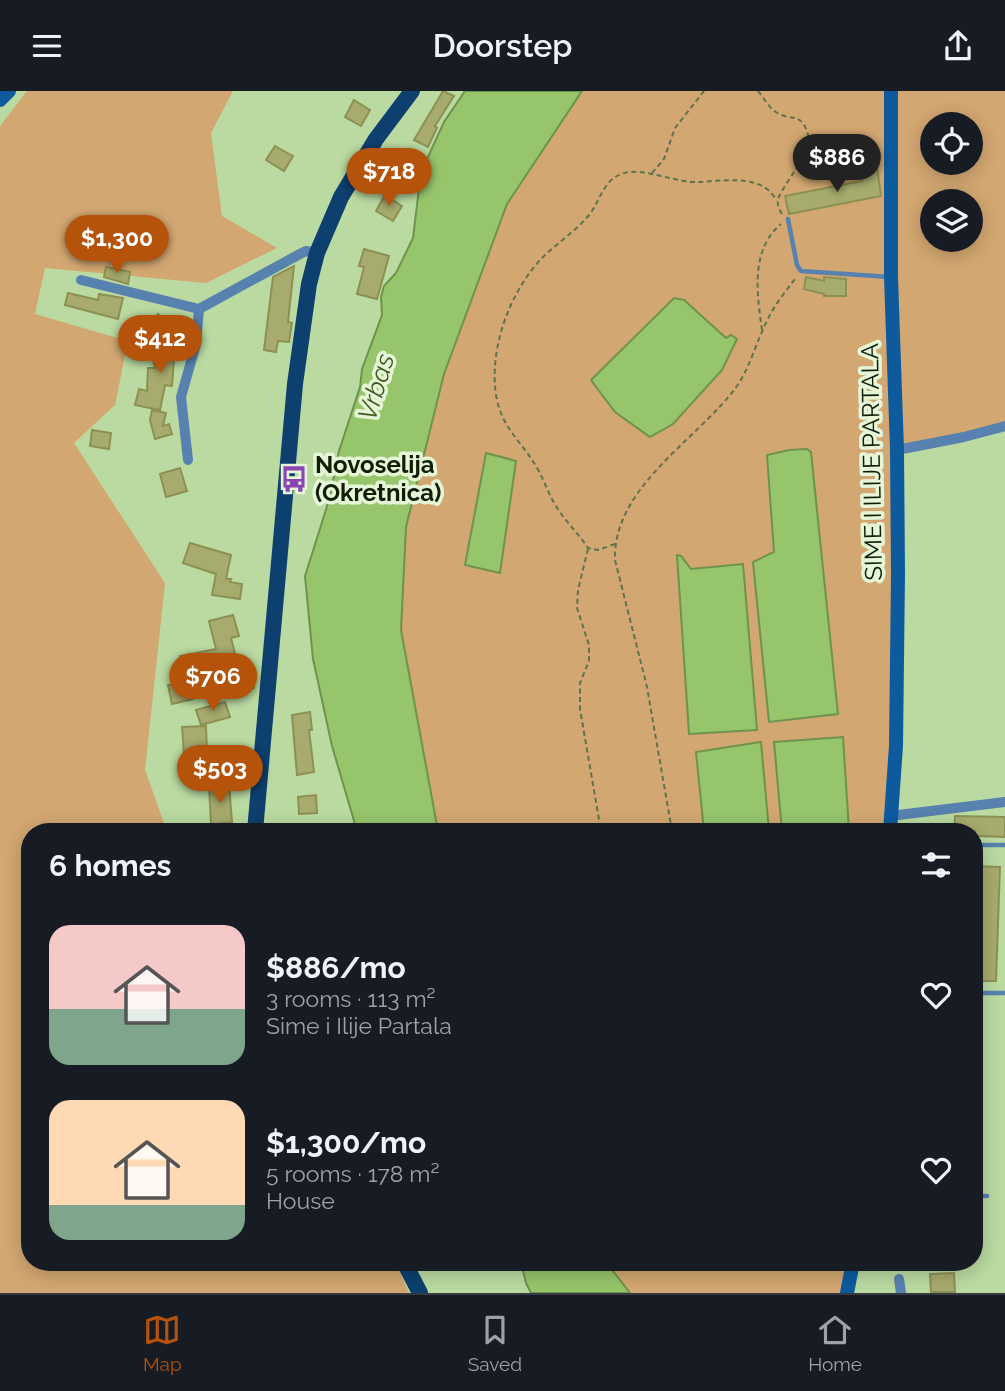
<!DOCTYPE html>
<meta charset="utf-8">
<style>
body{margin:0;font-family:Raleway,sans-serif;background:#242831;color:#f1f3f6;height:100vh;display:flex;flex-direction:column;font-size:26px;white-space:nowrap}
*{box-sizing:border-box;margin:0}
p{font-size:23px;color:#9ea1a6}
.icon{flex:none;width:38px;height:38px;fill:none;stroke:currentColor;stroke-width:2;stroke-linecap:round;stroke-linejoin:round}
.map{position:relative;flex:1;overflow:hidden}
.side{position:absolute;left:21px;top:732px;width:962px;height:448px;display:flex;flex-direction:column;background:#171b24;border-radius:28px;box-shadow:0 4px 18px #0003}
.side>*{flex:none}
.buttons{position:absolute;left:920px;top:21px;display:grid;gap:14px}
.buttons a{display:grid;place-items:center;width:63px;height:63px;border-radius:50%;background:#171b24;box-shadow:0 4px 18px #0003;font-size:35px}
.price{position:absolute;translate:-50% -60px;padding:0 16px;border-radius:24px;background:#b45309;color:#fff;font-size:23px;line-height:46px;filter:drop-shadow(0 2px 4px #0008)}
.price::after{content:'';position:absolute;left:50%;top:42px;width:21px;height:16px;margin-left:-10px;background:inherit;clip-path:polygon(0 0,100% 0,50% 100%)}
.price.selected{background:#222;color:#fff}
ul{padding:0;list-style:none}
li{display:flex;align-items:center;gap:21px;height:175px;padding:0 28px}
li span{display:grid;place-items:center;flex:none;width:196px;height:140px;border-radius:21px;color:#555}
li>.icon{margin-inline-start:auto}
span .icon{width:84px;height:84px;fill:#fffc;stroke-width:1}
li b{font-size:30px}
h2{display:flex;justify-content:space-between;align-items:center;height:84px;padding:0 28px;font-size:30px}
header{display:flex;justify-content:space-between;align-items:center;height:91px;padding:0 28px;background:#171b24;font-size:32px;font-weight:600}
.tabs{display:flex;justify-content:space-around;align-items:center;height:98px;border-top:2px solid #363941;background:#171b24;font-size:19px;color:#9ea1a6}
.tabs a{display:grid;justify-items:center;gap:4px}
.tabs .selected{color:#b45309}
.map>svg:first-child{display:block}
</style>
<header><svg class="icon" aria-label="menu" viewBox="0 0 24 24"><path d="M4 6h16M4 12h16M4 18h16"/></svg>Doorstep<svg class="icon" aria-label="share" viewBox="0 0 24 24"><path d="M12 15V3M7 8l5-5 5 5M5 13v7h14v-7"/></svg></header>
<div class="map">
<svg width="1005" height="1202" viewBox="0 0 1005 1202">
<rect width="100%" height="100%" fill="#badaa1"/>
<g fill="#d3a771" fill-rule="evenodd">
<polygon points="27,0 233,0 211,42 222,125 277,157 206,192 45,177 35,223 128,250 115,314 74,352 165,492 145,679 167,740 30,740 30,1171 396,1171 409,1202 0,1202 0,35"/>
<path d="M582,0h423v335l-108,24 -7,381h-452l-37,-201 5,-103 38,-153 63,-170zM933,33h38v39h-38zM933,110h38v39h-38z"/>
<polygon points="606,1171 853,1171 847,1202 630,1202"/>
</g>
<g fill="#96c56b" stroke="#6e934d" stroke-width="2">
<polygon points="465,0 582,0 507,113 444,283 406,436 401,539 438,740 357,740 332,655 313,568 305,485 329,409 339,360 360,296 362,278 382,224 381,206 384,195 396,182 413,147 421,81 444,31"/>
<polygon points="674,207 684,209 726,247 731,244 737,248 722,279 673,333 650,346 615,321 591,289"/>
<polygon points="807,358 811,361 838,623 769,631 753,471 774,461 767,364 789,359"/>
<polygon points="486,362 516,370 500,482 465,474"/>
<polygon points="677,464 681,465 691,478 743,473 757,639 689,643"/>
<polygon points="843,646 849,740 782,740 774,651"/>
<polygon points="761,651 769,740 704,740 696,661"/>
<polygon points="521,1171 606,1171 630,1202 531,1202 526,1192"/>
</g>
<g fill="#a7ab6d" stroke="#8c9052" stroke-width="2">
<polygon points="443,0 454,5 435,35 437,37 428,56 414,49"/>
<polygon points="354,9 370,19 361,35 345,26"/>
<polygon points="275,55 293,65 284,80 266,69"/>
<polygon points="877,76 881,105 789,123 785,105 862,90 860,79"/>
<polygon points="385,104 402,115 393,130 376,120"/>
<polygon points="364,158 389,165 377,208 357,203 364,176 359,175"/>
<polygon points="294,175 288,231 292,232 289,251 278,250 276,261 264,259 273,186"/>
<polygon points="106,176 130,181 128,193 104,186"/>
<polygon points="806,186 824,190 824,186 846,188 846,205 824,205 824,203 804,198"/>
<polygon points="68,202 98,209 99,203 123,207 118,228 65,214"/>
<polygon points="158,223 174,236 158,256 136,239 146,226 152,230"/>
<polygon points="181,248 185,265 174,269 172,295 165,294 160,319 135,314 139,298 147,300 148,277 155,277 152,262 163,260 158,256"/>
<polygon points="152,319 166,322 163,335 169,333 172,343 155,348 150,329"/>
<polygon points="92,339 111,342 109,358 90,355"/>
<polygon points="180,377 187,400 166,406 160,383"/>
<polygon points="190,452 231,464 226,488 231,488 230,491 242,493 240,508 212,504 216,483 183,472"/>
<polygon points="233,524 239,545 231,547 239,578 250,576 254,597 229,602 224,574 185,585 180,565 216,558 209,530"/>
<polygon points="189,590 193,608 172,613 168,594"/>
<polygon points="225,611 230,626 201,634 196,619"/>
<polygon points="310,621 312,639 309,639 314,681 297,684 292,624"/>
<polygon points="206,635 207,662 184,663 182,636"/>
<polygon points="229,694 232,731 211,733 209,696"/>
<polygon points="316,704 317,722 299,723 298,706"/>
<polygon points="955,725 1005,726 1005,746 975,745 975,740 954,740"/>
<polygon points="975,775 1000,776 996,890 975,890"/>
<polygon points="954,1182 955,1201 931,1201 930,1183"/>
</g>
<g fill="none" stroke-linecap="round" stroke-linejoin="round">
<g stroke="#5d724d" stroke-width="2" stroke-dasharray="5 3.5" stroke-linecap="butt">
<path d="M758,0c5,6 9,13 14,18 19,17 31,-4 38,35"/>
<polyline points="652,82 664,68 675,37 704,0"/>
<path d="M782,123c-3,-5 -5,-9 -4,-15 1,-6 35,-56 39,-58 15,-7 37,3 35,21 -1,5 -4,11 -6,15"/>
<path d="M762,239c-5,-36 -12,-80 19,-106"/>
<path d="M615,453l-17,6 -10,-2c-10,-15 -23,-27 -32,-42 -9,-14 -13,-30 -22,-43 -15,-24 -33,-37 -38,-68 -7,-48 14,-103 46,-137 15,-15 34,-27 47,-43 11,-14 14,-34 32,-41 22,-8 52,9 78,8 20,-1 51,-6 68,7 4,3 7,8 10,11"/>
<polyline points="588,458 578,499 577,517 589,554 589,570 580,592 580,618 601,740"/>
<path d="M672,740l-25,-144 -32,-127c-2,-72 79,-118 119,-170 15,-19 21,-45 32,-67 7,-16 19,-31 29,-44"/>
</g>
<g stroke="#5781af" stroke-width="4.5">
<polyline points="788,128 797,174 801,180 890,186"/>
<polyline points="975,754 1005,754"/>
<polyline points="975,902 1005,902"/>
<polyline points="975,1105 987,1105"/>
</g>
<g stroke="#5781af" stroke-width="10">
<polyline points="81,189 199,218 298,164 306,160 317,162"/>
<polyline points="897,359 964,346 1005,335"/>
<polyline points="188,369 181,306 196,253 199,218"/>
<polyline points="890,725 1005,711"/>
<polyline points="899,1188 901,1202"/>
</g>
<g stroke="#0d5a9d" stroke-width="14">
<polyline points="0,9 9,0"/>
<polyline points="890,740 896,655 898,483 897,359 891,186 891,0"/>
<polyline points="847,1202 853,1171"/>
</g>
<g stroke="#0d3f6f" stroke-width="16">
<polyline points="255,740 295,293 309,193 317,162 341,106 376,48 412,0"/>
<polyline points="404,1171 420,1202"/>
</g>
</g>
<defs>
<symbol id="bus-bare" viewBox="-9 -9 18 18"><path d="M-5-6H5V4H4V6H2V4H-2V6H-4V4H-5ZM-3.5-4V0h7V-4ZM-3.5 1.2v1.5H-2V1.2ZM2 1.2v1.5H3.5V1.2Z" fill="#8d43b5" stroke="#e5f5d8" stroke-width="2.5" paint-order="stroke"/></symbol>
</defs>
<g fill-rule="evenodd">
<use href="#bus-bare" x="275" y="369" width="38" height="38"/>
</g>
<g text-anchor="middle" stroke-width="7" stroke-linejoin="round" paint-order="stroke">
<g font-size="24" fill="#111d07" stroke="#e5f5d8">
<text transform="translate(872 371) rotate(-91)" y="8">SIME I ILIJE PARTALA</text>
</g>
<g font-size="24" font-weight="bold" fill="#111d07" stroke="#e5f5d8" text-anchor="start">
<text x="315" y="382">Novoselija<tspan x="315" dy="28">(Okretnica)</tspan></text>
</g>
<g font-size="26" font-style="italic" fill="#3e5c1f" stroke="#e5f5d8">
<text transform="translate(376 296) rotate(-73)" y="9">Vrbas</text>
</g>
</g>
</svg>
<div class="buttons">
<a><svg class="icon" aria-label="locate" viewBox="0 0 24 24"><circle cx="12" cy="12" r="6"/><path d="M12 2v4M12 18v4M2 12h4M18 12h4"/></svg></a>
<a><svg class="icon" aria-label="layers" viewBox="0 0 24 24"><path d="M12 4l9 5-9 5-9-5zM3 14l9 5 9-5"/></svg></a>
</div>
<b class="price selected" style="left:837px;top:103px">$886</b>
<b class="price" style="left:389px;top:117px">$718</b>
<b class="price" style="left:117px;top:184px">$1,300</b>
<b class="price" style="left:160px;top:284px">$412</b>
<b class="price" style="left:213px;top:622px">$706</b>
<b class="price" style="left:220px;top:714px">$503</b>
<section class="side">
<h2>6 homes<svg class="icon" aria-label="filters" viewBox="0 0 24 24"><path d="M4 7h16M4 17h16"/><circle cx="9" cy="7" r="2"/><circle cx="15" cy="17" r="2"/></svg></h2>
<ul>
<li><span style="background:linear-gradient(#f6c9c9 60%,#7fa58c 0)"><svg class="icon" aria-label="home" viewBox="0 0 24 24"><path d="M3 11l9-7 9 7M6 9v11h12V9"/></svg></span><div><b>$886/mo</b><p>3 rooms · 113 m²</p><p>Sime i Ilije Partala</p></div><svg class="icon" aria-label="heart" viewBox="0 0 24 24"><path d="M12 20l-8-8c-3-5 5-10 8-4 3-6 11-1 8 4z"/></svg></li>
<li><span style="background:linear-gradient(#ffd9b3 75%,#7fa58c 0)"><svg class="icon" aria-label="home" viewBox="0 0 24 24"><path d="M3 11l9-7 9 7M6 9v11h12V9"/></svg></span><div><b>$1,300/mo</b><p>5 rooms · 178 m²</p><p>House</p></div><svg class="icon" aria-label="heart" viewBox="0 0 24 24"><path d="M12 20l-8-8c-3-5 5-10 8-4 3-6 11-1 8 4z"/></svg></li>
</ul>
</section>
</div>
<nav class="tabs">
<a class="selected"><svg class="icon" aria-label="map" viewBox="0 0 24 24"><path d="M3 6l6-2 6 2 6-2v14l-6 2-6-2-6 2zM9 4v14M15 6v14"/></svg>Map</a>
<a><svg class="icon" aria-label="saved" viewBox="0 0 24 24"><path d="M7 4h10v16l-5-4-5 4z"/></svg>Saved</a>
<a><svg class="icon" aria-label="home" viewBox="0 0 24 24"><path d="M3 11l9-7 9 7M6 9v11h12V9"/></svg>Home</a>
</nav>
